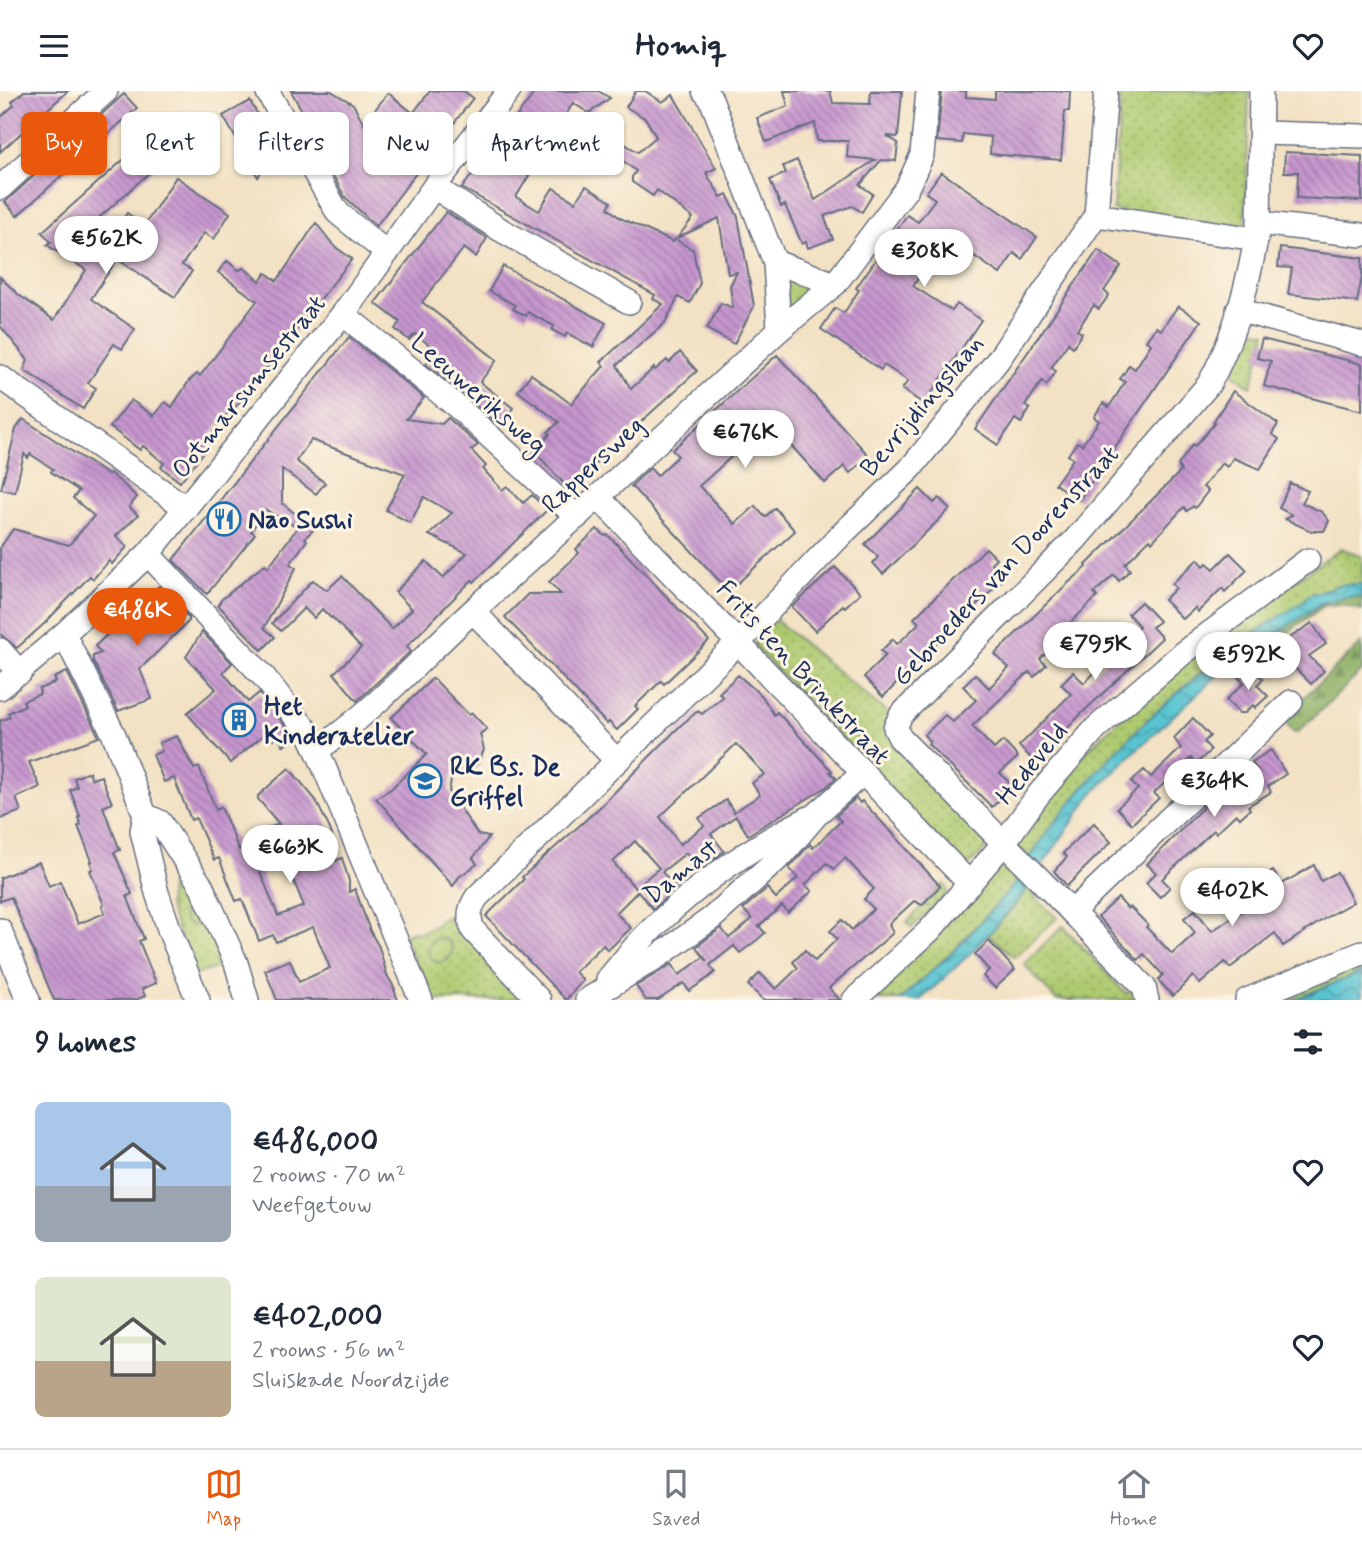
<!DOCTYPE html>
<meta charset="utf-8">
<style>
body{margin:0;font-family:Mynerve,sans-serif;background:#f2f2f3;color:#1f2937;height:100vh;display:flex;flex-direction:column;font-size:26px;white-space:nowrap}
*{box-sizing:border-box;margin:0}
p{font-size:23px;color:#747a83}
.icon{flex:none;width:38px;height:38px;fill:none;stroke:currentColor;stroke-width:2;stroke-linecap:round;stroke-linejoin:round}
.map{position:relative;height:909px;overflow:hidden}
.drawer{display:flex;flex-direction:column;background:#fff;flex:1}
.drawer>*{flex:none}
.hud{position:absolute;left:21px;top:21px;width:700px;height:63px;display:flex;gap:14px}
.price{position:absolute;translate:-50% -60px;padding:0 16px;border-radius:24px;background:#fff;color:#222;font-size:23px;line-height:46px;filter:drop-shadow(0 2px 4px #0008)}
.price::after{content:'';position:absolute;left:50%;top:42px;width:21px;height:16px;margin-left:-10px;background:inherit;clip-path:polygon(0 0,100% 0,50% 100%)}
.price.on{background:#ea580c;color:#fff}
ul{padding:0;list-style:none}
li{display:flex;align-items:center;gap:21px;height:175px;padding:0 35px}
li span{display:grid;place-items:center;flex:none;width:196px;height:140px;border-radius:10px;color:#555}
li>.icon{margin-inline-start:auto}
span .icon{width:84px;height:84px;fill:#fffc;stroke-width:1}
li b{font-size:30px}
h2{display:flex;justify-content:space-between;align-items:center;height:84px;padding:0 35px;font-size:30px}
.pill{padding:0 24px;border-radius:10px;background:#fff;box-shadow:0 2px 5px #0004;font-size:24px;line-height:63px}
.pill.on{background:#ea580c;color:#fff}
header{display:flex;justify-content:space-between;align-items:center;height:91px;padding:0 35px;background:#fff;font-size:32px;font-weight:700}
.menu{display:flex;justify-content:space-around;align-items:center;height:98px;border-top:2px solid #e0e1e3;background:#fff;font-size:19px;color:#747a83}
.menu a{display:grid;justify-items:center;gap:4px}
.menu .on{color:#ea580c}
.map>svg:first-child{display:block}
</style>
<header><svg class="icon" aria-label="menu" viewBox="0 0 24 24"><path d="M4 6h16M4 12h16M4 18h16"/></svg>Homiq<svg class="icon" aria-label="heart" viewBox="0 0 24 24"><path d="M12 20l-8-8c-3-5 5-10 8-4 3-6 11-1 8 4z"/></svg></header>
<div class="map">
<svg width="1362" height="909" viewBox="0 0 1362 909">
<defs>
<pattern id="grass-dots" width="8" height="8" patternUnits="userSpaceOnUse" patternTransform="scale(1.75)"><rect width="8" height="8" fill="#aeca70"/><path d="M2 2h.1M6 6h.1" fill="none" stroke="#8da45f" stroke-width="1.8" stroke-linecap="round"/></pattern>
<pattern id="forest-firs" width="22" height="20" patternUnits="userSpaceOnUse" patternTransform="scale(1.75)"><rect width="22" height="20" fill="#8aae62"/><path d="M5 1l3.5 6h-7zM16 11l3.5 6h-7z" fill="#708e54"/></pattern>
<pattern id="park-tufts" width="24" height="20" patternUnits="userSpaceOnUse" patternTransform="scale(1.75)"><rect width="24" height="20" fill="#aeca70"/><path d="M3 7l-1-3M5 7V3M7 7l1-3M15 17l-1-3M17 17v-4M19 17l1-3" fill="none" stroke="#8da45f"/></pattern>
<pattern id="water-waves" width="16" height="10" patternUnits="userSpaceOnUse" patternTransform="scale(1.75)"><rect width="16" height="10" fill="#59c5d1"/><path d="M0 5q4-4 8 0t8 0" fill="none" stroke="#49a0ad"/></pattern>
<pattern id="building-back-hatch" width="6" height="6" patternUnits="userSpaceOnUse" patternTransform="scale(1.75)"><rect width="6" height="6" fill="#c696ce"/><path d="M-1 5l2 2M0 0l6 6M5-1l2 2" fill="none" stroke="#a07baa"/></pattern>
</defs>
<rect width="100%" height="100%" fill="#fcf5e5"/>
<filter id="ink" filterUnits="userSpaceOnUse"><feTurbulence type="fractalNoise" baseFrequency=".0143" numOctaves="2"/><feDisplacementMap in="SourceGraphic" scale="14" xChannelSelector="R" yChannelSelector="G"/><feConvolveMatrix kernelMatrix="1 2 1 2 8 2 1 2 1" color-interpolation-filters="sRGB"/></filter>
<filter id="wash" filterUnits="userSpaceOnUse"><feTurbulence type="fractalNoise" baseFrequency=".00686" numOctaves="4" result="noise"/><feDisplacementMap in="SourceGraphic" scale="28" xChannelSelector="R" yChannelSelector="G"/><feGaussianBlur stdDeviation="1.57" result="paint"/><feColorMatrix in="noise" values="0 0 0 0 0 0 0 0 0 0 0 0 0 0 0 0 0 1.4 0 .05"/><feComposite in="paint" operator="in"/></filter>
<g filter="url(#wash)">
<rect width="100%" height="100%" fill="#f2e1c3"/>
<g fill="url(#grass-dots)" stroke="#647c67" stroke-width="2">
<polygon points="1121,0 1249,0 1245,139 1113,119"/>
<polygon points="783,184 813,193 812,198 789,224"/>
<polygon points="1252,238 1266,242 1251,296 1230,280 1244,244"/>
<path d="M1341,457l21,9v27c-16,0 -50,5 -59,18 -107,64 -204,154 -274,256l-13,-12 5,-14 55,-70 81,-80z"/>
<polygon points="773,527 890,624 884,637 986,752 987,757 965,777 755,556 756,546"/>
<polygon points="1005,768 1021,783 1015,793 957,856 900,909 864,909 930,851"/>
<polygon points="178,770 230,872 194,885 168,814 170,795"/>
<polygon points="944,793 948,800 946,804 912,837 907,831"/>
<polygon points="1030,793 1039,801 1035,806 1057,827 1014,866 988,844 1016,814"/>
<polygon points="446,826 454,830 529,909 430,909 404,844 415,839 417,843 438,833 438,829"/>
<polygon points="1063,835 1126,903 1132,897 1139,909 1056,909 1024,873"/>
<polygon points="1362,871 1362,881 1293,909 1269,909"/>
</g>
<g fill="url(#forest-firs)" stroke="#526e60" stroke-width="2">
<path d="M1362,505v14l-22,-6 -16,2 -64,46 -6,-2c33,-23 66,-56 108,-54z"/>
<polygon points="1362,552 1362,580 1298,641 1294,642 1287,634 1286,628 1299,611"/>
</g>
<g fill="url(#park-tufts)" stroke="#647c67" stroke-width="2">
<circle cx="194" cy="824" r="11"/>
<circle cx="440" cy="859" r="12"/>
</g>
<g fill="url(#water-waves)" stroke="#3a7a98" stroke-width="2">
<path d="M1345,493h17v12l-19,1 -22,6 -103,72 -82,75 -44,44 -53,76 -10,-12c70,-102 167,-192 274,-256l5,-7z"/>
<path d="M1021,783l9,10c-30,43 -71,81 -110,116h-20l58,-53 57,-63z"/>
<polygon points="1362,881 1362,909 1293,909"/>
</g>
<g id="blocks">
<g fill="url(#building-back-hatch)" fill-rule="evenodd">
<polygon points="24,0 68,0 0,61 0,27 14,14 12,11"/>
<polygon points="291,0 331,0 353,13 364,33 388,2 413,22 430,0 464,0 473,7 376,135 345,106 331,81 334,77"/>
<polygon points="536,0 598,0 610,7 589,22 573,12 516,106 539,120 553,97 575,111 586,95 611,111 608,117 620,127 673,151 675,148 693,159 700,192 690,212 678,206 665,232 617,274 631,298 654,277 655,279 667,269 669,272 680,261 697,280 568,397 535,361 550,343 548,341 559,331 518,300 531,283 571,313 604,275 601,271 663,213 653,208 655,204 462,97"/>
<polygon points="636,0 645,0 662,11 673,4 716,77 706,82 721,106 727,103 738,126 754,215 734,253 707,238 721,212 733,217 730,195 737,181 728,183 719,127 677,147 693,127 657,99 653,105 632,91 632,86 636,80 613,62 611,66 599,58 602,53 587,40 592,33 638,61 656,46 646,28 626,16"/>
<polygon points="784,0 830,0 833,12 870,13 871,0 902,0 898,46 887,45 898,52 896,70 881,69 860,94 873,103 862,121 852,115 824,125 833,148 808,157 806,151 802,153 785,114 781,116 770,89 786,82 783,75 797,69 815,109 875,69 847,66 848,50 817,50 815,32 766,51 757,27 788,15"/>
<polygon points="942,0 966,0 966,6 995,8 995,0 1070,0 1069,20 1065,20 1061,69 990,63 991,46 963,43 962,52 937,50"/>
<polygon points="124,3 137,17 17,125 5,111"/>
<polygon points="250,10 282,67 263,78 258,86 223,25"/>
<polygon points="139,55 157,75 72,151 100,167 127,122 144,135 176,86 230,122 214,148 204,142 182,174 192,180 175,206 117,168 91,208 135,238 122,258 114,253 88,292 96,297 83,318 24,279 28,269 0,235 0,186 19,204 54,229 86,179 47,154 51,151 42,141"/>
<polygon points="1285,61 1362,65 1362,110 1297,107 1298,81 1284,81"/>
<polygon points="941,81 1037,146 1022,168 1014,162 1000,183 947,146 917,189 913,195 952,220 957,213 981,229 924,313 902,298 908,290 884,274 881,279 821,238 835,217 844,222 859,199 856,197 907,124 918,131 935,108 926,102"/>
<polygon points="446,121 487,147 476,166 464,157 422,211 497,269 480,291 513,317 500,335 426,273 436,259 415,243 409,249 395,238 400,231 375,212"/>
<polygon points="316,132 334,155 352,168 231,322 229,320 210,345 214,348 180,391 161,376 164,372 143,355 140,359 110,336 131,309 154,325 165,311 172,316 189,290 197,283 200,285 257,210 218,181 227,170 239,179 244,177 260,190 266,182 277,190"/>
<polygon points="1280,157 1362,167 1362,186 1357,211 1288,203 1292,177 1278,176"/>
<polygon points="1098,159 1121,175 1104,200 1109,204 1099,218 1094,214 1077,239 1082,242 1073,256 1068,252 1051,277 1056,280 1047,294 1042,290 1025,315 1030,318 1021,332 1015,328 998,354 975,338"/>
<polygon points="503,175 606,232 593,256 567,242 565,246 552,239 554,235 528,221 526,225 519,221 513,218 515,214 489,200"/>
<polygon points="1178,215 1201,230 1079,409 1055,393 1073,368 1068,364 1077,351 1082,354 1099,330 1094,326 1103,312 1109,316 1125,291 1120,288 1125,281 1129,274 1135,278 1151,253 1146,250 1156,236 1161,239"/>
<polygon points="349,246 424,307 406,328 442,333 448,327 478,354 471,359 486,375 483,378 502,399 507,395 523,412 532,404 547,419 474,491 472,489 455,506 407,555 411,560 357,610 334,582 361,557 332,526 331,527 322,518 314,527 304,517 281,540 272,532 313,489 327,499 342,485 392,538 412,518 395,501 426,470 443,487 467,462 429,444 452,422 424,406 410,432 386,419 405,383 311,349 296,370 325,392 316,403 282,378 282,412 303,429 304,427 318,434 305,447 307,449 290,473 296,477 264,537 275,546 262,559 218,514 221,509 265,473 268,476 298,436 266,419 251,440 255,443 207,503 173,469"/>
<polygon points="1262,248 1362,273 1362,320 1264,295 1271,270 1257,267"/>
<polygon points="777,264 869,365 850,382 844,375 825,392 770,331 699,395 735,433 755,415 765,426 775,417 795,440 729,500 631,395 650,377 657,385 678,365 672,359"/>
<polygon points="1233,300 1278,333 1272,343 1279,348 1260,378 1233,367 1227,376 1222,372 1203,396 1208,400 1195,417 1193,415 1187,420 1184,416 1152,451 1150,448 1125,473 1130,479 1119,490 1114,484 1094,502 1097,506 1067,535 1070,538 1040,568 1046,574 1034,586 1029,581 972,635 994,658 1003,650 1018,666 1000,682 1013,696 992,716 928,653 930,651 924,644 945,624 953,631 976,609 963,595 975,583 989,597 1009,577 995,563 1067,493 1087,476 1086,474 1181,380 1178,374 1193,353 1195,355 1215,332 1213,331"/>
<polygon points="23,328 108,384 110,382 137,406 129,416 138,424 116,445 127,456 112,473 109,470 93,488 90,485 45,532 17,557 0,543 0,457 13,438 69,454 94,425 73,407 79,400 51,381 53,378 30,363 28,367 24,363 15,401 1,398 16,338"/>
<polygon points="1290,392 1308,400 1302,412 1322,421 1329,430 1324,440 1311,440 1285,428 1292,424 1279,417"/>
<polygon points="920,398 934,412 939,407 950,418 883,483 873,472 878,466 865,453"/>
<polygon points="597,438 605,445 607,444 610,446 709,550 664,593 661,590 635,615 638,618 617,639 609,631 607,633 505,526 528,503 561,503 549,491 579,462 576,458"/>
<polygon points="986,457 996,467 991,472 1005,486 883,606 864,586 886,564 881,560 893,548 897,553 908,543 919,532 914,527"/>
<polygon points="1230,462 1247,479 1225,501 1222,497 1198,521 1195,517 1183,528 1164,509 1176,497 1172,493 1198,468 1204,475 1207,472 1214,478"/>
<polygon points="835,476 860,502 845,516 843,514 815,540 792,516"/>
<polygon points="159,495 189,527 189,530 140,578 152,608 118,620 93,570 93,565 101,562 95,555"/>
<polygon points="1141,511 1159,530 1152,536 1162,547 1082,622 1035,671 1019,655 1071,603 1061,593 1073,581 1084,592 1105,572 1098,564 1113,549 1118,555 1139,535 1128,523"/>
<polygon points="1312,532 1326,553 1309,565 1324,580 1311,593 1293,575 1290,577 1276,556"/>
<polygon points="202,541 232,572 223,581 248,611 259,602 294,646 284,655 277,646 273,649 267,641 230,672 187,622 216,598 186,566"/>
<polygon points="1250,575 1263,588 1257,594 1268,605 1255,617 1253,614 1245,622 1239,622 1226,609 1244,592 1238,586"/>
<polygon points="67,581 99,646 29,671 40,696 16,707 21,720 0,728 0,630 10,626 8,622 25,614 23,610 40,603 39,598 56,591 54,587"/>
<path d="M738,584l24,21 12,19 3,-3 55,59 -2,1 6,6 -11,10 -77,47 -12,-19 -25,18 13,17 -5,4 -20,15 -13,-17 -24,19 14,16 -23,21 -15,-18 -22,22 15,15 -23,22 -5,-5 -28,27 8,8 -17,20 -80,-84 38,-37 -2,-2 8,-7 69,-62 82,-83 17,-14 4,3 21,-17 -4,-4zM736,653l29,30 -13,9 8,12 -26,17 -8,-12 -27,18 5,8 -24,18 -20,-27zM635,750l24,27 -24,20 -22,-26z"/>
<polygon points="433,587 469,624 472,622 487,638 480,643 484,659 478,672 467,681 452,684 449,700 478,744 489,746 473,767 477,773 459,786 453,795 376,707 391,698 427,663 391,627"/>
<polygon points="1193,627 1210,645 1204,651 1211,659 1196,673 1191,667 1154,702 1159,707 1132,733 1117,717 1138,698 1131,691 1144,679 1151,686 1181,657 1174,647"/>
<path d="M177,645l17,33 5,-2 17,43 5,-3 18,43 5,-2 3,8 27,-12 -6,-16 11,-4 -21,-25v-3l31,-28 26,31 15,30 6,20v12l6,-3 7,23v11l6,-3 15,42 9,16 8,28 8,14 -1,1 4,10h-121l-12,-30 25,-10 9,22 31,-14 -17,-41 -37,15 -3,-7 -14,6 -17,-42 -6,2 -17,-43 -5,2 -18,-42 -5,2 -17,-42 -10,4 -11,-27 9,-4 -3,-8zM284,766l20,49 -26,10 -20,-49z"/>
<polygon points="1271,659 1286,683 1268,695 1271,701 1248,715 1250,718 1240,727 1236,723 1216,742 1214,739 1162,788 1170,796 1160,806 1146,792 1156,782 1147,773 1217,702 1223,709 1257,679 1252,671"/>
<polygon points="89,681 92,688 101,685 112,712 103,716 120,759 114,761 132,803 127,805 144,848 139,850 156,892 142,898 145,905 136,909 54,909 11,806 0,810 0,787 39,771 49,795 60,790 78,833 105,822 102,815 104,814 90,779 93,778 90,771 92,770 78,735 81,734 78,726 80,725 70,699 77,696 74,687"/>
<polygon points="856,707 860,712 862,710 896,746 940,795 922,814 914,810 889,833 893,842 829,897 840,909 763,909 748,894 760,882 776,898 798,877 793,871 805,859 815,870 837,848 830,840 842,829 852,839 874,818 864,808 874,798 845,767 834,778 827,772 805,794 812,800 788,822 782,815 759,835 765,842 757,849 740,862 734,855 710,874 715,881 708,887 689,900 684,892 658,909 646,909 636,895 672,873 679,884 704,866 707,870 696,856 721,837 729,847 742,837 752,828 743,818 767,797 776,807 786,798 798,787 789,777 810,753 813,757 841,730 836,725"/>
<polygon points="1094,732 1111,751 1067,795 1054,780 1067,766 1063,762"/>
<polygon points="1314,774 1321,790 1337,781 1353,811 1330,824 1283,855 1275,842 1230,877 1225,871 1200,893 1193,885 1173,905 1158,889 1163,884 1144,863 1138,869 1098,826 1118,807 1128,818 1130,816 1148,834 1146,836 1172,863 1195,842 1184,827 1195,819 1212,840 1270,801 1262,787 1273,780 1282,793"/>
<polygon points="989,850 1015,879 995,897 983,885 989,879 975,863"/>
</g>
</g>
</g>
<g filter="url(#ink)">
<use href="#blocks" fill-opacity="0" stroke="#666d81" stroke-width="2"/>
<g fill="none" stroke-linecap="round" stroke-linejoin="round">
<defs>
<g id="minor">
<polyline points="267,0 338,122 387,162"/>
<polyline points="1261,42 1362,45"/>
<polyline points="434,96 501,139 629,211"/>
<polyline points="0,97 106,0"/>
<polyline points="1096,124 1256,148"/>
<polyline points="1259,132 1362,144"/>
<polyline points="775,171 835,193"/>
<polyline points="1238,219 1362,253"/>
<polyline points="343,223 460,318 577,426"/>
<polyline points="779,239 835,193 907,97 922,64 928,0"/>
<polyline points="0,286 186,417"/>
<polyline points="598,406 970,793"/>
<path d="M148,463l116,123 46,58 7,15c61,-42 105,-93 159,-142 102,-92 202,-185 303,-278l-4,-68 -64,-163 -7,-8"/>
<polyline points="473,520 617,670"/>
<polyline points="64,543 114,644 145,724 160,731 202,796 236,872 247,909"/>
<polyline points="0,559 20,582"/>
<polyline points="0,597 64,543 148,463 343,223 434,96 509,0"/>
<polyline points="317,659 421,909"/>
<polyline points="145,724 142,740 157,802 170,841 198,909"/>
<path d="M1072,821l-172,-174 -5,-10 6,-13 174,-175 134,-156c27,-48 41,-107 50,-161l2,-132"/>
<polyline points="0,839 28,909"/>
<path d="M608,888c13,-15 25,-31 39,-45 47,-47 103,-87 162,-116"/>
<path d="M539,909l-66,-70c-5,-14 -4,-21 4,-33l262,-255 100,-105 71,-68 88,-109 98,-145 10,-124"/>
<polyline points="587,909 660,864 712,827 783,763 818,722 862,683"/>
<polyline points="854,909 930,839 1003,753 1039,703 1096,637 1183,562 1308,469"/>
<polyline points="1147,909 1144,896 1072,821 1291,611"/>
<polyline points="1247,909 1362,862"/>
</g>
</defs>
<use href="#minor" stroke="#666d81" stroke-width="26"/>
<use href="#minor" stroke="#fff" stroke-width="23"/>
</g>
</g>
<defs>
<symbol id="restaurant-ring" viewBox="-11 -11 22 22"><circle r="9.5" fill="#fcf5e5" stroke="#1f6fb2" stroke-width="1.5"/><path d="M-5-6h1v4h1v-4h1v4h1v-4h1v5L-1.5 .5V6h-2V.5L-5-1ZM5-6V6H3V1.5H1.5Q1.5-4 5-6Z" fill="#1f6fb2"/></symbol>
<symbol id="building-ring" viewBox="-11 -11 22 22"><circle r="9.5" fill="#fcf5e5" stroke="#1f6fb2" stroke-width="1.5"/><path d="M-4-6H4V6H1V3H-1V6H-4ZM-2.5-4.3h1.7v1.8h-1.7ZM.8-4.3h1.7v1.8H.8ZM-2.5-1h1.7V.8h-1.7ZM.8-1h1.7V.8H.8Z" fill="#1f6fb2"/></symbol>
<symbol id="school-ring" viewBox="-11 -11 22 22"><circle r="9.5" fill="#fcf5e5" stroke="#1f6fb2" stroke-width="1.5"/><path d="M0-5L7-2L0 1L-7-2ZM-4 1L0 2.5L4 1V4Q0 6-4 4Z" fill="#1f6fb2"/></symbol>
</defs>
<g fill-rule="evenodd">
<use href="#restaurant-ring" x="205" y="409" width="38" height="38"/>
<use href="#building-ring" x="220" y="610" width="38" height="38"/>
<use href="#school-ring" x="406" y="671" width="38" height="38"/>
</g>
<g text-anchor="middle" stroke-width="6" stroke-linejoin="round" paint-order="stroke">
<g font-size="26" fill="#1b2f5e" stroke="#fcf5e5">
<text transform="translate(248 295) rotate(-51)" y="9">Ootmarsumsestraat</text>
<text transform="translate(479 302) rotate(41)" y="9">Leeuweriksweg</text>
<text transform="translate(921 314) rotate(-50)" y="9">Bevrijdingslaan</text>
<text transform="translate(592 373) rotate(-43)" y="9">Rappersweg</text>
<text transform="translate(1005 474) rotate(-47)" y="9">Gebroeders van Doorenstraat</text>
<text transform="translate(804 581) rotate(47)" y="9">Frits ten Brinkstraat</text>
<text transform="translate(1031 672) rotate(-51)" y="9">Hedeveld</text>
<text transform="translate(680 780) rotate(-39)" y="9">Damast</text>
</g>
<g font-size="26" font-weight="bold" fill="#1b2f5e" stroke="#fcf5e5" text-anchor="start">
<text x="248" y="437">Nao Sushi</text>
<text x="264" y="623">Het<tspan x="264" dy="30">Kinderatelier</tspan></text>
<text x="450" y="684">RK Bs. De<tspan x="450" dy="30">Griffel</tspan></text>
</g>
</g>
</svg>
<b class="price" style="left:106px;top:185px">€562K</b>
<b class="price" style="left:924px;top:198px">€308K</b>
<b class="price" style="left:745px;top:379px">€676K</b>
<b class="price on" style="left:137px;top:557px">€486K</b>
<b class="price" style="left:1095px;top:591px">€795K</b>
<b class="price" style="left:1248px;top:601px">€592K</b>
<b class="price" style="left:1214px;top:728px">€364K</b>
<b class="price" style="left:290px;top:794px">€663K</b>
<b class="price" style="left:1232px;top:837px">€402K</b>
<div class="hud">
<a class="pill on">Buy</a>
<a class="pill">Rent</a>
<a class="pill">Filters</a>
<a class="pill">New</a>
<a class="pill">Apartment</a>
</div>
</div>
<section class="drawer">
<h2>9 homes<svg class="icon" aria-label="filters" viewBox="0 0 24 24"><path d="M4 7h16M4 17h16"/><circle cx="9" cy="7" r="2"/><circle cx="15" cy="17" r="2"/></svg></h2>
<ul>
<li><span style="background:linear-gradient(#a9c7e8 60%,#9aa5b1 0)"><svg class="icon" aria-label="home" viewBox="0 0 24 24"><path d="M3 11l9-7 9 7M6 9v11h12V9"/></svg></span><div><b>€486,000</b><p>2 rooms · 70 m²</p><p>Weefgetouw</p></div><svg class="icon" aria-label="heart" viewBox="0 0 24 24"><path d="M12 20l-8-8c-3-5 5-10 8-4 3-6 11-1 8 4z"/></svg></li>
<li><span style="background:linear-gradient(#dfe7d0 60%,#b9a48a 0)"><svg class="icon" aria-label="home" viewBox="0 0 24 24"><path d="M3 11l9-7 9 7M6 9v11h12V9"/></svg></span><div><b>€402,000</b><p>2 rooms · 56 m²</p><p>Sluiskade Noordzijde</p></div><svg class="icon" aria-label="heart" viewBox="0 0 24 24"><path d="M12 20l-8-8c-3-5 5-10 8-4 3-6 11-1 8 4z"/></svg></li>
</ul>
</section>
<nav class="menu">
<a class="on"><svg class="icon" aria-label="map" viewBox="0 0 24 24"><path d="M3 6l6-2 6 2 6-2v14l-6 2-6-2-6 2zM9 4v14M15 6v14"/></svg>Map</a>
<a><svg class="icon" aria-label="saved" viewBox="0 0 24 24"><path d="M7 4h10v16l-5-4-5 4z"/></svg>Saved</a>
<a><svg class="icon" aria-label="home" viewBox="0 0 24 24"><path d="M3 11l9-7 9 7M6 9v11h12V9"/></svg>Home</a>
</nav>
